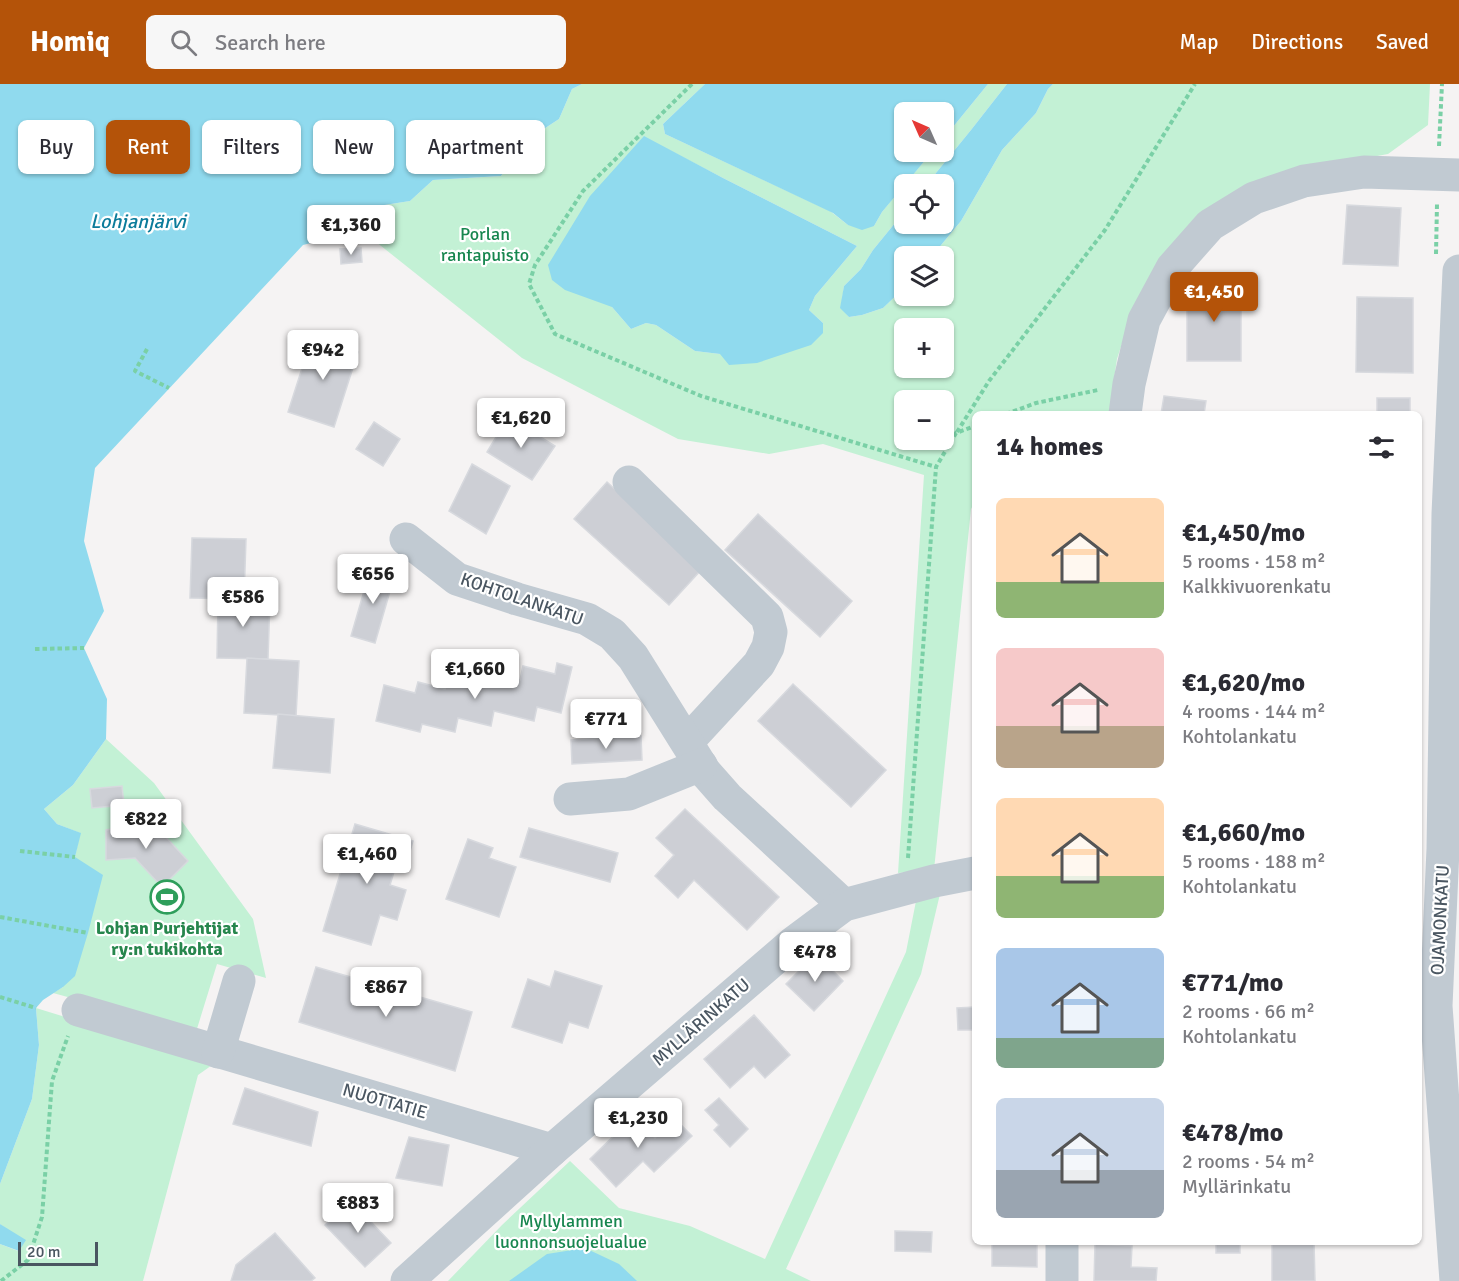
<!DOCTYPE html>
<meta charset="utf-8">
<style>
body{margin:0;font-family:Signika,sans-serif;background:#f7f7f7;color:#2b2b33;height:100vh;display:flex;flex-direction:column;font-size:22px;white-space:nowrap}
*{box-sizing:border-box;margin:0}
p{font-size:20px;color:#7c7c81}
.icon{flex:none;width:33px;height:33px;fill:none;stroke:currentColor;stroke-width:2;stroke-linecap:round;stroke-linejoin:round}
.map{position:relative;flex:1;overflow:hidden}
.drawer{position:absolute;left:972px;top:327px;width:450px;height:834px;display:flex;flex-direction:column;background:#fff;border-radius:9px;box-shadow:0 2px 4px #0004}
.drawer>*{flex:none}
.hud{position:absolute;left:18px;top:36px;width:570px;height:54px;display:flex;gap:12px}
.needle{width:39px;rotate:315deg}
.tools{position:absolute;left:894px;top:18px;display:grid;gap:12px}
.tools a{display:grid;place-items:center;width:60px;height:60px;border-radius:9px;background:#fff;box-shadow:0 2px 4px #0004;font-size:30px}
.scale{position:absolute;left:18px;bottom:15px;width:80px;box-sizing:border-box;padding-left:6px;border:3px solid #4a5661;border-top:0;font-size:16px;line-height:21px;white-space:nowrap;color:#4a5661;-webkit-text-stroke:4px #fff;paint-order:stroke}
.price{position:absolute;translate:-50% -51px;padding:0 14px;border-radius:6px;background:#fff;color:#222;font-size:20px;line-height:39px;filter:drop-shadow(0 2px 3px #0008)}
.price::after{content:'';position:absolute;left:50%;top:36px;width:18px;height:14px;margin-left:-9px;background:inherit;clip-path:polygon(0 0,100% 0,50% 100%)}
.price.active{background:#b45309;color:#fff}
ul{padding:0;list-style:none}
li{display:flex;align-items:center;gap:18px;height:150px;padding:0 24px}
li span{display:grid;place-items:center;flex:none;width:168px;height:120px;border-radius:9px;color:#555}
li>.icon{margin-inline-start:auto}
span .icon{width:72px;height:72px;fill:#fffc;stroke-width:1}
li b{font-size:26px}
h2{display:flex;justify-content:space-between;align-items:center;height:72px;padding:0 24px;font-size:26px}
.pill{padding:0 21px;border-radius:9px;background:#fff;box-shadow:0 2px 4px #0004;font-size:21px;line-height:54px}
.pill.active{background:#b45309;color:#fff}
header{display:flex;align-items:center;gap:36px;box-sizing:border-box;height:84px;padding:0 30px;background:#b45309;color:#fff}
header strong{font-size:28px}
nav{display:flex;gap:33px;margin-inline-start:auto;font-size:21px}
.search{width:420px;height:54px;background:#f7f7f7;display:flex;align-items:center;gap:15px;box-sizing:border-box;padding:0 21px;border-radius:9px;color:#7c7c81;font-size:22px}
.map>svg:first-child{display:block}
</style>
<header>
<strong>Homiq</strong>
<div class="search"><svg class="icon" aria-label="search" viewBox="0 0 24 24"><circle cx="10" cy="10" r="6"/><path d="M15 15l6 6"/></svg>Search here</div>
<nav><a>Map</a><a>Directions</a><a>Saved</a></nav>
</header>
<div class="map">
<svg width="1459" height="1197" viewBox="0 0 1459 1197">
<rect width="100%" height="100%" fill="#f5f3f3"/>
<g fill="#c3f1d5" fill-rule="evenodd">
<path d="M582,0h123l-42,40 2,10 165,77 18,14 26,1 8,-14 22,-27v27l-31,38 -12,19 -17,17 -3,22 8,9 13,-2 21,-7 21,-20v8h40v-40h-12l29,-35 41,-71 34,-37 12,-24 5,-5h377l-2,41 -40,29 -92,17 -161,132 -18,56 -8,54 -134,1v88l-4,7 -37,361 -36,3 26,-398 -101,-31 -54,10 -91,-15 -156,-81 -161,-128 17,-24 32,-5 23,-21 68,-4 26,-36 32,-21 13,-30zM644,53l79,41 134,68 -42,50 -6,14 14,13 -103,31 -25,-3 -39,-26 -10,-2 -15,6 -19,-22zM904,244h40v40h-40zM904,316h40v40h-40z"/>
<polygon points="988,0 1007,0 971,46 927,100 905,100 932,68 944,68 944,54"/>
<polygon points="106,655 154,699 253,835 266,894 217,880 196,948 53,909 63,903 75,773 80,749 57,740 44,725 73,701"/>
<polygon points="940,810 921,890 786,1185 811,1197 448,1197 502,1141 570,1077 619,1124 690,1142 765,1175 906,868 916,817"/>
<polygon points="36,924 215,979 198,991 143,1197 0,1197 0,1160 18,1167 8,1146 0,1140 0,1100 32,1015 39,961"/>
</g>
<g fill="#90daee">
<polygon points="0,0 582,0 572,5 559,35 527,56 501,92 433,96 410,117 378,122 361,146 303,161 95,384 84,457 104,527 84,564 107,615 106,655 73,701 44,725 57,740 81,749 75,773 103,791 88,849 75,892 63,903 43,916 36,924 39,961 32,1015 0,1100"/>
<polygon points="705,0 988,0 944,54 944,28 904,28 904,68 932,68 882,128 874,142 862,146 848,141 833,129 665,50 663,40"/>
<polygon points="1007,0 1053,0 1048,5 1036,29 1002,66 961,137 932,172 904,172 904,204 883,224 862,231 849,233 840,224 844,202 861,185 873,166 904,128 904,140 944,140 944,100 927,100 971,46"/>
<polygon points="644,52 723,94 857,162 815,212 809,226 823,239 823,249 811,261 757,279 729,281 720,270 695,267 656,241 646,239 631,245 612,223 565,206 552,196 548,181 590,112"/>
<polygon points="0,1140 26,1156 19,1167 0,1160"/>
<polygon points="585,1164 619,1180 637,1197 509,1197 547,1170"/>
</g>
<g fill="#cdcfd5" stroke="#d7d9de" stroke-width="1.5">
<polygon points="1347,121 1401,124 1398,182 1343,180"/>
<polygon points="361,164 362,178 341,180 340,165"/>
<rect x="1187" y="201" width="54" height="76"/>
<polygon points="1357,213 1413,214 1413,289 1356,288"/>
<polygon points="313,250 358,268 334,343 288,328"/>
<polygon points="1164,312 1206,317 1204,330 1161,330"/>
<rect x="1377" y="314" width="33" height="16"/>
<polygon points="508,333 555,362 532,396 487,368"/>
<polygon points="374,338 400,355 383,382 356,365"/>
<polygon points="472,380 510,402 486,450 449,427"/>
<polygon points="607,398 702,485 669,521 574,435"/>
<polygon points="758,430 852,517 820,553 725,466"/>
<polygon points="192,454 246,455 244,515 190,514"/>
<polygon points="371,483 395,490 375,559 351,552"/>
<polygon points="218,514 270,515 268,575 217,574"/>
<polygon points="247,574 299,577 296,632 244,629"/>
<polygon points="557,579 572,583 561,629 537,623 534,637 494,627 491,642 458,634 455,648 422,640 420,648 376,637 384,601 415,609 418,598 445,605 448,594 482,602 486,587 520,596 523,582 555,590"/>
<polygon points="793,600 886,686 851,723 758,637"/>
<polygon points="278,630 334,635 330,689 273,684"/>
<polygon points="641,652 642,676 572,680 571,656"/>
<polygon points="122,702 124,721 92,724 90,705"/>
<polygon points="685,725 779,813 747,846 694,796 678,814 655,792 674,771 656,754"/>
<polygon points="152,738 188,777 162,803 135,774 106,776 106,746"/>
<polygon points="355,740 413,757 406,781 397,778 390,801 406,806 397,836 380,831 371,861 323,847"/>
<polygon points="529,744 618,769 610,798 520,773"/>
<polygon points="468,755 493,764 489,774 516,783 499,833 446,815"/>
<polygon points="816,870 843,897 814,927 786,900"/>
<polygon points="316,883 472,928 455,987 299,938"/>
<polygon points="555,887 602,902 588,944 569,938 562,959 512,943 528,895 550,903"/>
<polygon points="975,923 975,946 958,946 957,924"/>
<polygon points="754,931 790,971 765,994 754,982 730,1004 704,975"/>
<polygon points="245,1004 318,1028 311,1062 233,1040"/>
<polygon points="719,1014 748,1045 730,1063 714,1046 719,1041 705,1026"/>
<polygon points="634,1032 655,1054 675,1035 692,1052 654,1088 643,1077 616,1103 590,1075"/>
<polygon points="409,1053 449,1061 442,1102 396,1094"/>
<polygon points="351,1117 391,1159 365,1183 325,1141"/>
<polygon points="895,1147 932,1148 931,1168 895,1167"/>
<polygon points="275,1149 315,1194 311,1197 231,1197 236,1181"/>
<polygon points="992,1158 1037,1158 1037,1183 992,1182"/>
<rect x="1216" y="1158" width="24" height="11"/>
<polygon points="1272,1158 1314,1158 1315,1197 1272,1197"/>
<polygon points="1095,1160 1132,1162 1131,1183 1157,1184 1156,1197 1094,1197"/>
</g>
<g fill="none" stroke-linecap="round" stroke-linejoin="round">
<g stroke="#7ad0a6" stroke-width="4" stroke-dasharray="4.5 3" stroke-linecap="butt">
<polyline points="692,0 583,107 535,181 529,200 555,250 701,312 936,383"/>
<polyline points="1439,62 1442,0"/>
<polyline points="1436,170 1437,120"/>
<polyline points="147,265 135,287 169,304"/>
<polyline points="1006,330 1036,319 1098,306"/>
<polyline points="957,348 989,297 1105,146 1195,0"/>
<polyline points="35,565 84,564"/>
<polyline points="20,767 75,773"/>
<polyline points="908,774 936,383 956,349 975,342"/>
<polyline points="0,833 88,849"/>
<polyline points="0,913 36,924"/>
<polyline points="1,1197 28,1176 42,1133 52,997 68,952"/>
</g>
<g stroke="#c1cad2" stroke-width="33">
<polyline points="1125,330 1129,300 1144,236 1172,184 1210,141 1254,114 1304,97 1364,88 1459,91"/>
<polyline points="629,398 767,533 771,548 768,563 759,580 687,658"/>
<polyline points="406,455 457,495 517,515 587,535 612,550 633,573 705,688 727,713 844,821"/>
<polyline points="570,715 629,710 701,681"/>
<polyline points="78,926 552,1066"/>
<polyline points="218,968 239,897"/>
<polyline points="407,1197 552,1066 793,859 844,821 934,797 975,789"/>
<polyline points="1062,1197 1062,1158"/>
<polyline points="1456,1197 1436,922 1443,765 1448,430 1459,187"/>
</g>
</g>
<defs>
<symbol id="stadium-ring" viewBox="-11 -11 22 22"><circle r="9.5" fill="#fff" stroke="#2e9e5b" stroke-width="1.5"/><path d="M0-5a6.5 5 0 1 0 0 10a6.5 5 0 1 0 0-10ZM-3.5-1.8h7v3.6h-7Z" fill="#2e9e5b"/></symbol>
</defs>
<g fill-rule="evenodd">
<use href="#stadium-ring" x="148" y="794" width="38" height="38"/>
</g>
<g text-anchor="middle" stroke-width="4.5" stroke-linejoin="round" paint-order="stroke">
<g font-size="18" fill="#17864f" stroke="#fff">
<text x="485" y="156">Porlan<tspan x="485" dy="21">rantapuisto</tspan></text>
<text x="571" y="1143">Myllylammen<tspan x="571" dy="21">luonnonsuojelualue</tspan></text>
</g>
<g font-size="18" fill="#4a5661" stroke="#fff">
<text transform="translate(522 515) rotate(19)" y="6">KOHTOLANKATU</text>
<text transform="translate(1440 836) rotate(-87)" y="6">OJAMONKATU</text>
<text transform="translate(701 938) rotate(-41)" y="6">MYLLÄRINKATU</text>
<text transform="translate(385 1017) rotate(16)" y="6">NUOTTATIE</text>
</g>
<g font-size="18" font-weight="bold" fill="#27864d" stroke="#fff">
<text x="167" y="850">Lohjan Purjehtijat<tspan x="167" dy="21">ry:n tukikohta</tspan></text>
</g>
<g font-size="20" font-style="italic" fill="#0c7c9b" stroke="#fff">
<text x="138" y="144">Lohjanjärvi</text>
</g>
</g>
</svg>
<div class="tools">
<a><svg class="needle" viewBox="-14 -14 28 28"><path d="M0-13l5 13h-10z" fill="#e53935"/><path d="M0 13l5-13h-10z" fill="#7c7c81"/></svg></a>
<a><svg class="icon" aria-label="locate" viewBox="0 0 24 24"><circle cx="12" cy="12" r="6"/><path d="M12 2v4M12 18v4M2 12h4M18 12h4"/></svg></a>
<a><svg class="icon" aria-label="layers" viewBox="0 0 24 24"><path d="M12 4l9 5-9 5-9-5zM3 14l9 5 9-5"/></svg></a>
<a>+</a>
<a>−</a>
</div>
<div class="scale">20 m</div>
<b class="price" style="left:351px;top:172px">€1,360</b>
<b class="price active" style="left:1214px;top:239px">€1,450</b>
<b class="price" style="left:323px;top:297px">€942</b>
<b class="price" style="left:521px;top:365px">€1,620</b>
<b class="price" style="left:373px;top:521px">€656</b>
<b class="price" style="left:243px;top:544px">€586</b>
<b class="price" style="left:475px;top:616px">€1,660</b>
<b class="price" style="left:606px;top:666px">€771</b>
<b class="price" style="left:146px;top:766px">€822</b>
<b class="price" style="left:367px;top:801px">€1,460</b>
<b class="price" style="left:815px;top:899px">€478</b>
<b class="price" style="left:386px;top:934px">€867</b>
<b class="price" style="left:638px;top:1065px">€1,230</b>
<b class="price" style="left:358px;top:1150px">€883</b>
<div class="hud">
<a class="pill">Buy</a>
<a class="pill active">Rent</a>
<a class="pill">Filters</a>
<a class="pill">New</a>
<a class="pill">Apartment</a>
</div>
<section class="drawer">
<h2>14 homes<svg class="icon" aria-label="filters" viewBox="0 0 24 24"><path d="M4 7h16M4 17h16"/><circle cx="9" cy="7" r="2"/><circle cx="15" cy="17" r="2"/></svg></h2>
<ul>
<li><span style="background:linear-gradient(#ffd9b3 70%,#8fb573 0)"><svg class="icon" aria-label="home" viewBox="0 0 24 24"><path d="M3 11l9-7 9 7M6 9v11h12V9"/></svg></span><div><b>€1,450/mo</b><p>5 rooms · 158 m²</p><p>Kalkkivuorenkatu</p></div></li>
<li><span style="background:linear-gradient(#f6c9c9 65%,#b9a48a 0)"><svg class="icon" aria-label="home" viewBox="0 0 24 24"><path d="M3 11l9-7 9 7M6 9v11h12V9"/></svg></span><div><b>€1,620/mo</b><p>4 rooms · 144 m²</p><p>Kohtolankatu</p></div></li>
<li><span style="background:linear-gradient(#ffd9b3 65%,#8fb573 0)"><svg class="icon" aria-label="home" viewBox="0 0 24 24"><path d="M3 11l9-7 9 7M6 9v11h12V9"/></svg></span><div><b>€1,660/mo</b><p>5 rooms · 188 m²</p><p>Kohtolankatu</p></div></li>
<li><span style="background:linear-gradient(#a9c7e8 75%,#7fa58c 0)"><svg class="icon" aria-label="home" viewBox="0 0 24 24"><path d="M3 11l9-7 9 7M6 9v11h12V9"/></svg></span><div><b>€771/mo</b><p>2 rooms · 66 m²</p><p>Kohtolankatu</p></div></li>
<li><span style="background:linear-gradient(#c9d6e8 60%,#9aa5b1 0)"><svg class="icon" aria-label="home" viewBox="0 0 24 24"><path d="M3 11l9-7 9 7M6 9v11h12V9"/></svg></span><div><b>€478/mo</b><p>2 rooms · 54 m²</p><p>Myllärinkatu</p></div></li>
</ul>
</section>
</div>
